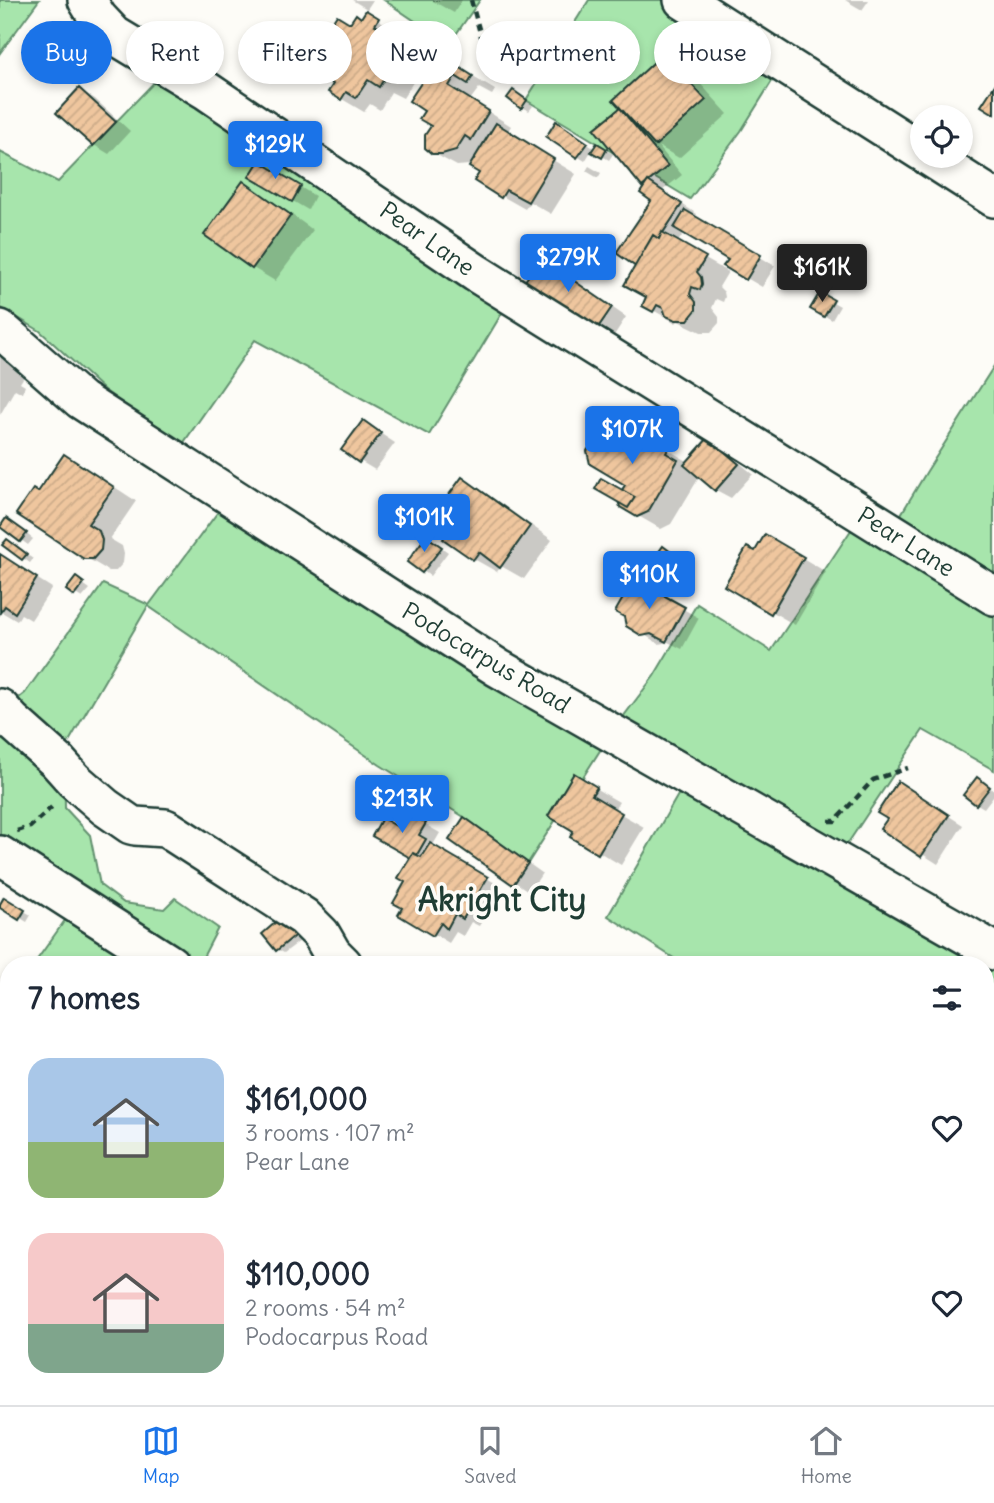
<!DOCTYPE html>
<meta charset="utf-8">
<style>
body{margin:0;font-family:Delius,sans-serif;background:#f6f6f7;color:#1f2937;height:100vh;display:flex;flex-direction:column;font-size:26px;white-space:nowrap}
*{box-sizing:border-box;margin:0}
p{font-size:23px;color:#747a83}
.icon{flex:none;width:38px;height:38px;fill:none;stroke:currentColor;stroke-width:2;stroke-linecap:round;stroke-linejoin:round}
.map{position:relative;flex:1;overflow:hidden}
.details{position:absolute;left:0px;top:956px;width:994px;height:450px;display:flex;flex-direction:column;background:#fff;border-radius:28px 28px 0 0;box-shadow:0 4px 10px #0003}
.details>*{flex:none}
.guide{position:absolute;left:21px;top:21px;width:952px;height:63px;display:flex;gap:14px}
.tools{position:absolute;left:910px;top:105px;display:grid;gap:14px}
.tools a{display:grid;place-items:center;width:63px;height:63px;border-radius:50%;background:#fff;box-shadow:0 4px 10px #0003;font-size:35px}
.price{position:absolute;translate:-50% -60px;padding:0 16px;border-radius:7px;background:#1a73e8;color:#fff;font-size:23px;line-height:46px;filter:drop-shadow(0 2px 4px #0008)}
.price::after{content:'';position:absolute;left:50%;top:42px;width:21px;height:16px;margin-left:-10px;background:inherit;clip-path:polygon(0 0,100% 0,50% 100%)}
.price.current{background:#222;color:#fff}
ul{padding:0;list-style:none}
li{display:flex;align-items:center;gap:21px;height:175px;padding:0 28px}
li span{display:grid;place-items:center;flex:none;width:196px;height:140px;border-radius:21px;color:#555}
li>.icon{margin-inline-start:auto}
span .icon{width:84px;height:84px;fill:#fffc;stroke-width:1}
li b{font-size:30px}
h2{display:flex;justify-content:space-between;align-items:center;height:84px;padding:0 28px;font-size:30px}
.pill{padding:0 24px;border-radius:32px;background:#fff;box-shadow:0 4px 10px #0003;font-size:24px;line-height:63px}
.pill.current{background:#1a73e8;color:#fff}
.tab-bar{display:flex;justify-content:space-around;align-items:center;height:98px;border-top:2px solid #e0e1e3;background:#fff;font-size:19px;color:#747a83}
.tab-bar a{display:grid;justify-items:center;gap:4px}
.tab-bar .current{color:#1a73e8}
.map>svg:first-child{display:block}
</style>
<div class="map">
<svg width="994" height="1405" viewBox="0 0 994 1405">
<defs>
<pattern id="building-hatch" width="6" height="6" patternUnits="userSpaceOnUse" patternTransform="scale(1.75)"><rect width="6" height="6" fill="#efc69e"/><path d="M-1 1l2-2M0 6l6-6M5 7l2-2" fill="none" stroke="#ccab89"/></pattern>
</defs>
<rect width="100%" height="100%" fill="#fdfcf7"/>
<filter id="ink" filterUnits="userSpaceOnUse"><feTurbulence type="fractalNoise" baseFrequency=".0143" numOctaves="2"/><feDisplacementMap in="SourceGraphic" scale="14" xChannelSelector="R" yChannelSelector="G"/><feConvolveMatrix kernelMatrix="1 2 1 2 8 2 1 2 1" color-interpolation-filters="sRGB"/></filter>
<g filter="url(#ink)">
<g fill="#a7e5ac" stroke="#639170" stroke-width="2">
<polygon points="0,0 39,0 0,53"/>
<polygon points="384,0 480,0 449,44"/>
<polygon points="589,0 682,0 784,62 741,131 690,199 526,100"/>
<polygon points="165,71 508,303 429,435 255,340 182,445 104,390 40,331 0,307 0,152 58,182"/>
<polygon points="994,366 994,577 897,521 927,471"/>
<polygon points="226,501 608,738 528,863 464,817 380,765 148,606 64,750 65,808 90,835 100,885 124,903 164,909 175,898 218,928 202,959 212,964 186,964 0,847 0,690 15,701 25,693 103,584 149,605"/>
<polygon points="857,521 994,605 994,770 923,730 844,849 620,721 654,676 697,604 771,651"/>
<polygon points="686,781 994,953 994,1306 985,1300 985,964 683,964 608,916"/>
<polygon points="68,916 145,964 34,964"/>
<polygon points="0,1251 9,1257 9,1396 224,1396 237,1405 0,1405"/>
<polygon points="458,1396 527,1397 540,1405 453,1405"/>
<polygon points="858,1397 906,1397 920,1405 872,1405"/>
</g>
<g fill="#0003">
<polygon points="352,0 373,0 367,9"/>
<polygon points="431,0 462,0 454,13"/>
<polygon points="845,0 869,0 862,10"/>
<polygon points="367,13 401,33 397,40 428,59 403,98 391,92 380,110 370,104 364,112 330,92 336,83 351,25 362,20"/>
<polygon points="664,56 687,69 728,114 679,158 658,146 682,175 662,191 697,214 695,217 775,266 762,287 726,266 730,259 685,232 677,243 728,272 719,287 724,292 725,297 723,302 716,299 712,308 719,317 719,323 711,332 701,332 678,321 676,323 644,305 648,297 637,265 653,200 646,188 643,186 620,110 627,114"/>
<polygon points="448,62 495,90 492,95 479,88 470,100 511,126 507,132 576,174 551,214 530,202 525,209 502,196 481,172 470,165 457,166 433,153 434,84"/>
<polygon points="80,90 95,99 130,131 109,154 94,145"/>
<polygon points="521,96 533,106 529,111 522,107"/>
<polygon points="564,128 595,149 597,145 613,154 609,160 592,150 585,161 548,137"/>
<polygon points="260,163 315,196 308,210 252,177"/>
<polygon points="589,166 601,173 598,178 586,171"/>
<polygon points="244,183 267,197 313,230 275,281 253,268"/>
<polygon points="557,269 626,317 613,337 598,328"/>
<polygon points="820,295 840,306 832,320 812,309"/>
<polygon points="0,354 28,370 20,383 25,386 22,393 15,389 0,415"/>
<polygon points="363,422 395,443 375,470 360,461"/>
<polygon points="646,437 689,462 708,440 723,449 753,474 731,498 716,490 700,476 671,524 661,529 621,506 623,492"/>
<polygon points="87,469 136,501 110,539 122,546 124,554 123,563 116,571 109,571 85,557 39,494"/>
<polygon points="463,479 486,493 552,540 524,579 501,566 497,572 474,559 446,539 452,530"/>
<polygon points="14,524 33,539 28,545 2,526"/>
<polygon points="766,536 826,572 795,625 726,585 756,553"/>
<polygon points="434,542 448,552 430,576 410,562"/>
<polygon points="5,545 14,545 33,559 30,563"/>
<polygon points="670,553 689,566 683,574 676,570"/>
<polygon points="0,555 52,588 31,620 21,614 17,621 0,611"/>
<polygon points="634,581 699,618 682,649 668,642 659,644 643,634"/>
<polygon points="83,584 90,589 82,598 69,590"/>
<polygon points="574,776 619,802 614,810 644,827 621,865 599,852"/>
<polygon points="985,784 994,791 994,795 984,808 977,804"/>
<polygon points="913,793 963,825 938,864 883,829"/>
<polygon points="407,814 440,833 433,845 440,851 502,887 479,926 471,922 463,936 456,932 449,943 401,914 404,908 413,857 399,829"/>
<polygon points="479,828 542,873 530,892 451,840"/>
<polygon points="5,900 31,915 27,922 1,906"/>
<polygon points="284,918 304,938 284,953 277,949"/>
<polygon points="0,1064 9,1069 4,1076 9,1078 9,1145 0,1140"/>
<polygon points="985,1132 994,1137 994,1237 985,1232"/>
<polygon points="586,1396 683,1396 677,1405 599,1405"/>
<polygon points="742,1396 757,1396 753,1403"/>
</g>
<g fill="url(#building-hatch)" stroke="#1f3d34" stroke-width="2">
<polygon points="366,10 379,18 375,25 406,44 379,87 368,80 356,98 346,92 341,100 328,92 333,84 319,75 327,61 320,56 326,47 319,43 337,15 350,23 356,14 361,18"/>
<polygon points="663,54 706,100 655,146 613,100"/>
<polygon points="448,60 473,76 468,84 455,76 449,86 489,111 471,140 465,136 456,150 442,154 432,154 425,148 425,135 431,126 419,119 424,111 409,101 425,77 433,82"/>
<polygon points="994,86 994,114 981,106"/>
<polygon points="79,88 116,122 93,146 56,113"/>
<polygon points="513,90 527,100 521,109 507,98"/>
<polygon points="620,108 668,166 642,187 594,129"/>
<polygon points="556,121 588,143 577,158 546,137"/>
<polygon points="496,123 554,159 528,202 506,190 501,198 474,181 479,173 469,167"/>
<polygon points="597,143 607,149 602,158 591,152"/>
<polygon points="259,161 301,186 292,202 249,177"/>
<polygon points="243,181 291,215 252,269 204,235"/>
<polygon points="648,181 682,204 639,269 616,253 651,201 640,193"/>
<polygon points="685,210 761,255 746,280 723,266 728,260 674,228"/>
<polygon points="662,232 706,257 697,272 701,277 702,284 700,290 692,287 690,294 696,302 696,310 688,320 676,320 666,316 663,308 657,305 653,312 642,306 646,297 624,285 653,235 659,239"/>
<polygon points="541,258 612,307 597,329 525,281"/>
<polygon points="820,292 834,300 824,317 810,309"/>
<polygon points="363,420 381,433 359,463 341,450"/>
<polygon points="612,424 642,442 646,434 669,448 666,453 678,460 648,512 637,517 620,507 617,498 625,485 590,464 587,451 601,427"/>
<polygon points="708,438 739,464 715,491 684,465"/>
<polygon points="64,454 114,487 88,524 99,531 102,540 101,550 93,559 84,559 16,514 33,489 38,492"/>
<polygon points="462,477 530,526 500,568 479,552 473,560 443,539 449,531 432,518"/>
<polygon points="601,478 635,497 628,508 595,489"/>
<polygon points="6,518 27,533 20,542 0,527"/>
<polygon points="765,534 804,557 771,614 724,586 747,547 755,551"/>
<polygon points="426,536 442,547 422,573 407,562"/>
<polygon points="7,539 27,554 22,560 2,545"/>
<polygon points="663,546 683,561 676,572 655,557"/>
<polygon points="0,554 37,578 15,613 5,606 0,613"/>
<polygon points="76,577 84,583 74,596 66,590"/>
<polygon points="634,579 685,607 666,642 651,634 642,636 626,626 624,617 615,612"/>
<polygon points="574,773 597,787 592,795 622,813 598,854 570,837 573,831 548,816"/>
<polygon points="977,777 990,787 976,805 963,795"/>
<polygon points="898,781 949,815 921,857 880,829 887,819 877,813"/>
<polygon points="407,812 426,823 419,835 426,839 414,860 372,836 382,818 398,827"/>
<polygon points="464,817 528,863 513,885 449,840"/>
<polygon points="430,843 488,877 463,919 455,914 447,929 441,923 433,936 398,915 402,908 393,903 405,882 398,878 413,853 421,857"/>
<polygon points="4,897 25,910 19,920 0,908 0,904"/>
<polygon points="283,916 298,933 276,951 262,934"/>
<polygon points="9,988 9,1040 5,1045 0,1042 0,1000"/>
<polygon points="0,1072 6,1076 1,1083 9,1088 7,1112 9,1125 0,1138"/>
<polygon points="985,1132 994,1139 994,1147 985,1159"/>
<polygon points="985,1165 994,1172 994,1203 985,1213"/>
<polygon points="994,1368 994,1403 985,1396 985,1380"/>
<polygon points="573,1396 574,1396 586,1405 567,1405"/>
<polygon points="583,1396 651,1396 645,1405 607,1405 601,1401 598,1405 595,1405"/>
</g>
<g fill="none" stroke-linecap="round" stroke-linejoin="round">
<defs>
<g id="minor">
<polyline points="87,0 98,18 114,35 207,91 476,273 994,596"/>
<polyline points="683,0 922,152"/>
<polyline points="928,156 994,198"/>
<polyline points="0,329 81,400 498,668 994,951"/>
<polyline points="0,708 12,721 57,761 74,780 105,807 131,825 135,826 165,828 169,830 304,917 321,934 332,953 343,964"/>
<polyline points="0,855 170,964"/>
<polyline points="0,1233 9,1238"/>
<polyline points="985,1329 994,1335"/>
<polyline points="251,1396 264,1405"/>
<polyline points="840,1396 853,1405"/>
<polyline points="683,1405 689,1396"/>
</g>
</defs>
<use href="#minor" stroke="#1f3d34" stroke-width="42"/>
<g stroke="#1f3d34" stroke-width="4.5" stroke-dasharray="7 5" stroke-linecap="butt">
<polyline points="471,0 488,62"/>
<polyline points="829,821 835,821 873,780 908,768"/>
<polyline points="17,831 30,827 55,804"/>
</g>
<use href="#minor" stroke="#fdfcf7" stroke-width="37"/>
</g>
</g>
<g text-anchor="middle" stroke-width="7" stroke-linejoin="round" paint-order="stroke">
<g font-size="24" fill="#1f3d34" stroke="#fdfcf7">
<text transform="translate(427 239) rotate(35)" y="8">Pear Lane</text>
<text transform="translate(906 542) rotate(32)" y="8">Pear Lane</text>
<text transform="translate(486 658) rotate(31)" y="8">Podocarpus Road</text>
</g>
<g font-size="32" font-weight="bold" fill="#1f3d34" stroke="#fdfcf7">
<text x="502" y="911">Akright City</text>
</g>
</g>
</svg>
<div class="tools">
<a><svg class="icon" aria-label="locate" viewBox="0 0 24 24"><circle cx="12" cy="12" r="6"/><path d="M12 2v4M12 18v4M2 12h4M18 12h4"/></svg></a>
</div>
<b class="price" style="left:275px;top:181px">$129K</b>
<b class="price" style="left:568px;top:294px">$279K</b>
<b class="price current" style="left:822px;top:304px">$161K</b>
<b class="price" style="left:632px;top:466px">$107K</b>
<b class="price" style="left:424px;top:554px">$101K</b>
<b class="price" style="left:649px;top:611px">$110K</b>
<b class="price" style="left:402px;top:835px">$213K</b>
<div class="guide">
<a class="pill current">Buy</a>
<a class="pill">Rent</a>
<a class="pill">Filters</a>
<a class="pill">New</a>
<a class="pill">Apartment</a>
<a class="pill">House</a>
</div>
<section class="details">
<h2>7 homes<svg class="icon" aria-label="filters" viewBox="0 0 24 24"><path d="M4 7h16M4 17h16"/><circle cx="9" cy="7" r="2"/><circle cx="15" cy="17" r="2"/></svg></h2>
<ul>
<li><span style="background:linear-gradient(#a9c7e8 60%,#8fb573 0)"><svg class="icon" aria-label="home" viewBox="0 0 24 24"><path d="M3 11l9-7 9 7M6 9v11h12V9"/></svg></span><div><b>$161,000</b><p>3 rooms · 107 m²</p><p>Pear Lane</p></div><svg class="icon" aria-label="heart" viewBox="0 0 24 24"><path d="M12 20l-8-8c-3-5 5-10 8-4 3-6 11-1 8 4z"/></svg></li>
<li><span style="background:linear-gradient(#f6c9c9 65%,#7fa58c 0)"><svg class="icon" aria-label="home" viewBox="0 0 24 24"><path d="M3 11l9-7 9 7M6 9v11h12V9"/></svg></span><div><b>$110,000</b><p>2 rooms · 54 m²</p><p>Podocarpus Road</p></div><svg class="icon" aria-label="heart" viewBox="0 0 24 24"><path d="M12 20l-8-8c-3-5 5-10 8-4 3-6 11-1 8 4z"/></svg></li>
</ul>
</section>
</div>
<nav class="tab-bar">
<a class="current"><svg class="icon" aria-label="map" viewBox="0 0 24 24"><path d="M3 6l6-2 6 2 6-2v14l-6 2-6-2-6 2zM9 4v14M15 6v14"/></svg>Map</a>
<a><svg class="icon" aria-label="saved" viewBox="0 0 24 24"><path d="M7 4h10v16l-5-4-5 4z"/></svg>Saved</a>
<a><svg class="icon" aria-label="home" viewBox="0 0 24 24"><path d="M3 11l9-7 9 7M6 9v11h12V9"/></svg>Home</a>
</nav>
